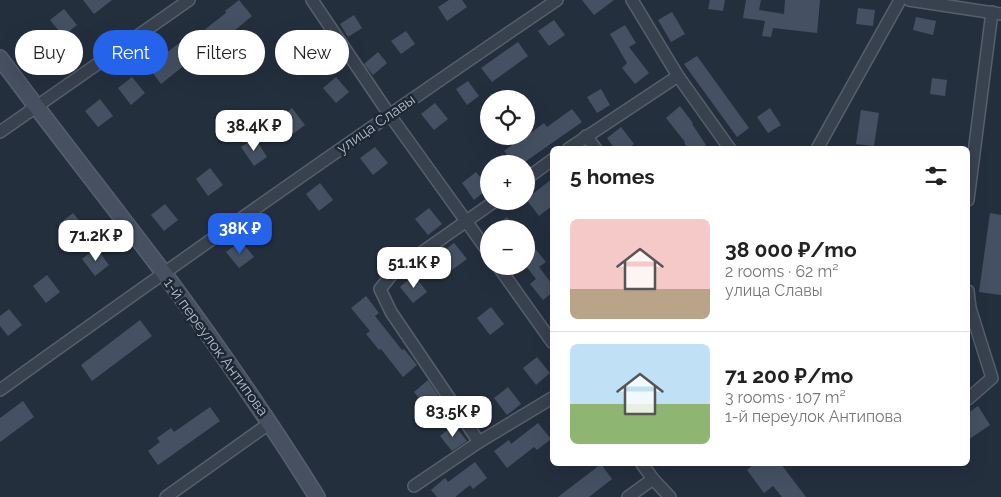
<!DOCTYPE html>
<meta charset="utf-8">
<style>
body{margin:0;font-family:Raleway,sans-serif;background:#f6f6f6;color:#222;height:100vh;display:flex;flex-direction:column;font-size:19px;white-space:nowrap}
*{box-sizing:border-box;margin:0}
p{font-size:16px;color:#767676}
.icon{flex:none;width:28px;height:28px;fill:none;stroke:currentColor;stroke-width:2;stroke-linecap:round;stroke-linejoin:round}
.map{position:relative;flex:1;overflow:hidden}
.drawer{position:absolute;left:550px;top:146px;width:420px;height:320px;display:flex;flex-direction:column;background:#fff;border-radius:8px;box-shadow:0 5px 20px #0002}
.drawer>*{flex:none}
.banner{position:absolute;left:15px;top:30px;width:460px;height:45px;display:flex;gap:10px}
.buttons{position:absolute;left:480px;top:90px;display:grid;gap:10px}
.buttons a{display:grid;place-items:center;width:55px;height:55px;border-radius:50%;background:#fff;box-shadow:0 5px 20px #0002;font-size:25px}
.price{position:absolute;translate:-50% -42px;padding:0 11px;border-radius:10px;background:#fff;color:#222;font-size:16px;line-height:32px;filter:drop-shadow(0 1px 2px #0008)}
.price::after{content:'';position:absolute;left:50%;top:30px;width:15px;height:11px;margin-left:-8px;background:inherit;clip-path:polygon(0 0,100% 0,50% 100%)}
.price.current{background:#2563eb;color:#fff}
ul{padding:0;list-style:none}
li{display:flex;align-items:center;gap:15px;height:125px;padding:0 20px}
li+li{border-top:1px solid #e0e0e0}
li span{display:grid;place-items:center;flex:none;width:140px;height:100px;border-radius:8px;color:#555}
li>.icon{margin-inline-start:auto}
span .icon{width:60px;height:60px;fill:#fffc;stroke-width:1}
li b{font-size:21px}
h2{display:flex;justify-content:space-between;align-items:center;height:60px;padding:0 20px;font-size:21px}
.chip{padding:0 18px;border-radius:22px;background:#fff;box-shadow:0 5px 20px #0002;font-size:18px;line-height:45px}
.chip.current{background:#2563eb;color:#fff}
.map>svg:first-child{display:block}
</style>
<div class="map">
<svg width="1001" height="497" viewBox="0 0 1001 497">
<rect width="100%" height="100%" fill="#242f3e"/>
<g fill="#455162">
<polygon points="83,0 112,0 94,14"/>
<polygon points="239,0 252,16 214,48 211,44 161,84 148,67 187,37 190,41 226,13 225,11"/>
<polygon points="449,0 462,0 467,7 447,21 438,7"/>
<polygon points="582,0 614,0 594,15"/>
<polygon points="710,0 725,0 723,11 708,9"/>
<polygon points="746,0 761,0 759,10 784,14 785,0 820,0 817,33 773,28 771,37 762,36 765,21 743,18"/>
<polygon points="858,8 875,10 873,26 856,24"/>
<polygon points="64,9 77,25 63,36 50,20"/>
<polygon points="672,12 685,34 671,42 658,20"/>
<polygon points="354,15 362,28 348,37 340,24"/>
<polygon points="916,17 936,21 933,35 913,30"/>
<polygon points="554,20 565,35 549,46 538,31"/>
<polygon points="625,25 636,43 629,47 649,73 635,84 622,68 627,63 610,34"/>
<polygon points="406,31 415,44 401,54 391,41"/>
<polygon points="518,42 528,56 492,82 481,68"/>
<polygon points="378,52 387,63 373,75 364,64"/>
<polygon points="697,56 749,128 737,137 684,64"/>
<polygon points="132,77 145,93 131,105 118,88"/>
<polygon points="336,77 349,92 336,103 323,88"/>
<polygon points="932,78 947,80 945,96 930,94"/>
<polygon points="468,81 479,96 467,105 456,89"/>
<polygon points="601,89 610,105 597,113 587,97"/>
<polygon points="100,99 113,116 98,127 85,111"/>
<polygon points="435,103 448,119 434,130 421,114"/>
<polygon points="680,106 693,123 692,124 706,145 700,149 688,149 684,143 685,142 666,118"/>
<polygon points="292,108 305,125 290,136 278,120"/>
<polygon points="770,108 781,125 768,133 757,117"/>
<polygon points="572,109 582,122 522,164 514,164 504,151 519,140 520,141 544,123 547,127"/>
<polygon points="861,110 879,113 874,146 856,144"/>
<polygon points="621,127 634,144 628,149 615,149 607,138"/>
<polygon points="255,138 267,157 254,166 241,147"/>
<polygon points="375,147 388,163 373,175 360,158"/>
<polygon points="210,168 223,185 208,196 196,179"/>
<polygon points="476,172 489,188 474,200 462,183"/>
<polygon points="552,179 552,206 539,216 526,199"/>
<polygon points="320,183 333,200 319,211 306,194"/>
<polygon points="165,204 178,220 164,231 151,215"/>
<polygon points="429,208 442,224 428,235 415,219"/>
<polygon points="73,213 86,229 72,240 59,224"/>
<polygon points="990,213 1001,215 1001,295 979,292"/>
<polygon points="507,217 516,229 492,229"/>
<polygon points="241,241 254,257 239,268 226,252"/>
<polygon points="454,243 467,259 452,270 439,254"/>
<polygon points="533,246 546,262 539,267 552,284 552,293 543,300 530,284 536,279 526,266 526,251"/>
<polygon points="96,248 109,265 95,276 82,259"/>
<polygon points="47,275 60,292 46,303 33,286"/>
<polygon points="414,275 427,292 413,303 400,287"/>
<polygon points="366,296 379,313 375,316 402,350 404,349 417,365 403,377 381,349 379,350 366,334 370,331 351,308"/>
<polygon points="491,307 504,324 490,335 477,318"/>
<polygon points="9,309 22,325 8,336 0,326 0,316"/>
<polygon points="140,320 152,336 92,381 81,365"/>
<polygon points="537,357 550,373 536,385 523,368"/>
<polygon points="428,380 440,398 426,408 414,392"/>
<polygon points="508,387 521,404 507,415 494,398"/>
<polygon points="23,401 34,417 0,442 0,418"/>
<polygon points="978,406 990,425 968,440 968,413"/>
<polygon points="210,407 220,421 158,465 148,451 160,442 157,438 171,428 174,432"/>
<polygon points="538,423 551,439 537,450 534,447 507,468 494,451 509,440 511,444"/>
<polygon points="454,425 467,441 452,451 440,436"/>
<polygon points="475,462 487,478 473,489 470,485 455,497 437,497 431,490 445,478 448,482"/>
<polygon points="601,464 612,479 589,497 558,497"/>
<polygon points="754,464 781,464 806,497 782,497 773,486 764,493 747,470"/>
</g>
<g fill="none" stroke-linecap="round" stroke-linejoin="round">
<defs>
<g id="street">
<polyline points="312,0 389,114 489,253"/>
<polyline points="632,0 678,76 730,149"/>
<polyline points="909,0 1001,14"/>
<polyline points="0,132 189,0"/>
<polyline points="586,136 596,149"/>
<polyline points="568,149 678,76"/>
<polyline points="817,149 900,0"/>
<polyline points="526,179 552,160"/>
<polyline points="968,200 992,12"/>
<polyline points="498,266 552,342"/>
<polyline points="968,291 970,308 992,378 968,399"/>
<path d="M0,390c184,-132 370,-263 557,-390"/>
<polyline points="479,442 391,312 380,289 394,272 495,201"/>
<polyline points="642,464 653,479 670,497"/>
<polyline points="414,486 479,442 552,398"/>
<polyline points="166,497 270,423"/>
<polyline points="628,497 653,479"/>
</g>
<path id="secondary" d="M0,58c53,72 109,142 163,214 54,73 106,148 154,225"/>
</defs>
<use href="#street" stroke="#565f6c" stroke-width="14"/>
<use href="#secondary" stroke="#565f6c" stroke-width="18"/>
<use href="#street" stroke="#38414e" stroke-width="11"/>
<use href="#secondary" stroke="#465061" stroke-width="15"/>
</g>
<g text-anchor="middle" stroke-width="5" stroke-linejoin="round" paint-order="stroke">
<g font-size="15" fill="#b4bcc9" stroke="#1d2633">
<text transform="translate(376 124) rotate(-35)" y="5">улица Славы</text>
<text transform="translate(216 347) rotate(54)" y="5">1-й переулок Антипова</text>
</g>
</g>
</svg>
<div class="buttons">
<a><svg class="icon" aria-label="locate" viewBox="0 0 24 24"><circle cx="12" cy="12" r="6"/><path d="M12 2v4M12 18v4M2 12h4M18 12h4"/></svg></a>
<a>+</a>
<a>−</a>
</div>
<b class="price" style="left:254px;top:152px">38.4K ₽</b>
<b class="price current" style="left:240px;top:255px">38K ₽</b>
<b class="price" style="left:96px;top:262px">71.2K ₽</b>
<b class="price" style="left:414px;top:289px">51.1K ₽</b>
<b class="price" style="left:453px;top:438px">83.5K ₽</b>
<div class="banner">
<a class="chip">Buy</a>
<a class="chip current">Rent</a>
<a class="chip">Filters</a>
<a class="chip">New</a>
</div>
<section class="drawer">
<h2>5 homes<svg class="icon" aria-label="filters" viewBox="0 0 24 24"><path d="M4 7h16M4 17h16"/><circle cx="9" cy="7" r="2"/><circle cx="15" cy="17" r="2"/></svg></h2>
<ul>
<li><span style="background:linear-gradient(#f6c9c9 70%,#b9a48a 0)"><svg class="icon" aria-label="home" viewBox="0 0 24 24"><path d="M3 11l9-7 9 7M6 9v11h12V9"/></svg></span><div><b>38 000 ₽/mo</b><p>2 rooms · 62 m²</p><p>улица Славы</p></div></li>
<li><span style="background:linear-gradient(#bfe0f5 60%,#8fb573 0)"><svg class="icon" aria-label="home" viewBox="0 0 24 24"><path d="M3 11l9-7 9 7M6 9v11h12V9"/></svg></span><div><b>71 200 ₽/mo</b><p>3 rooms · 107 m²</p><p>1-й переулок Антипова</p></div></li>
</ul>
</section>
</div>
